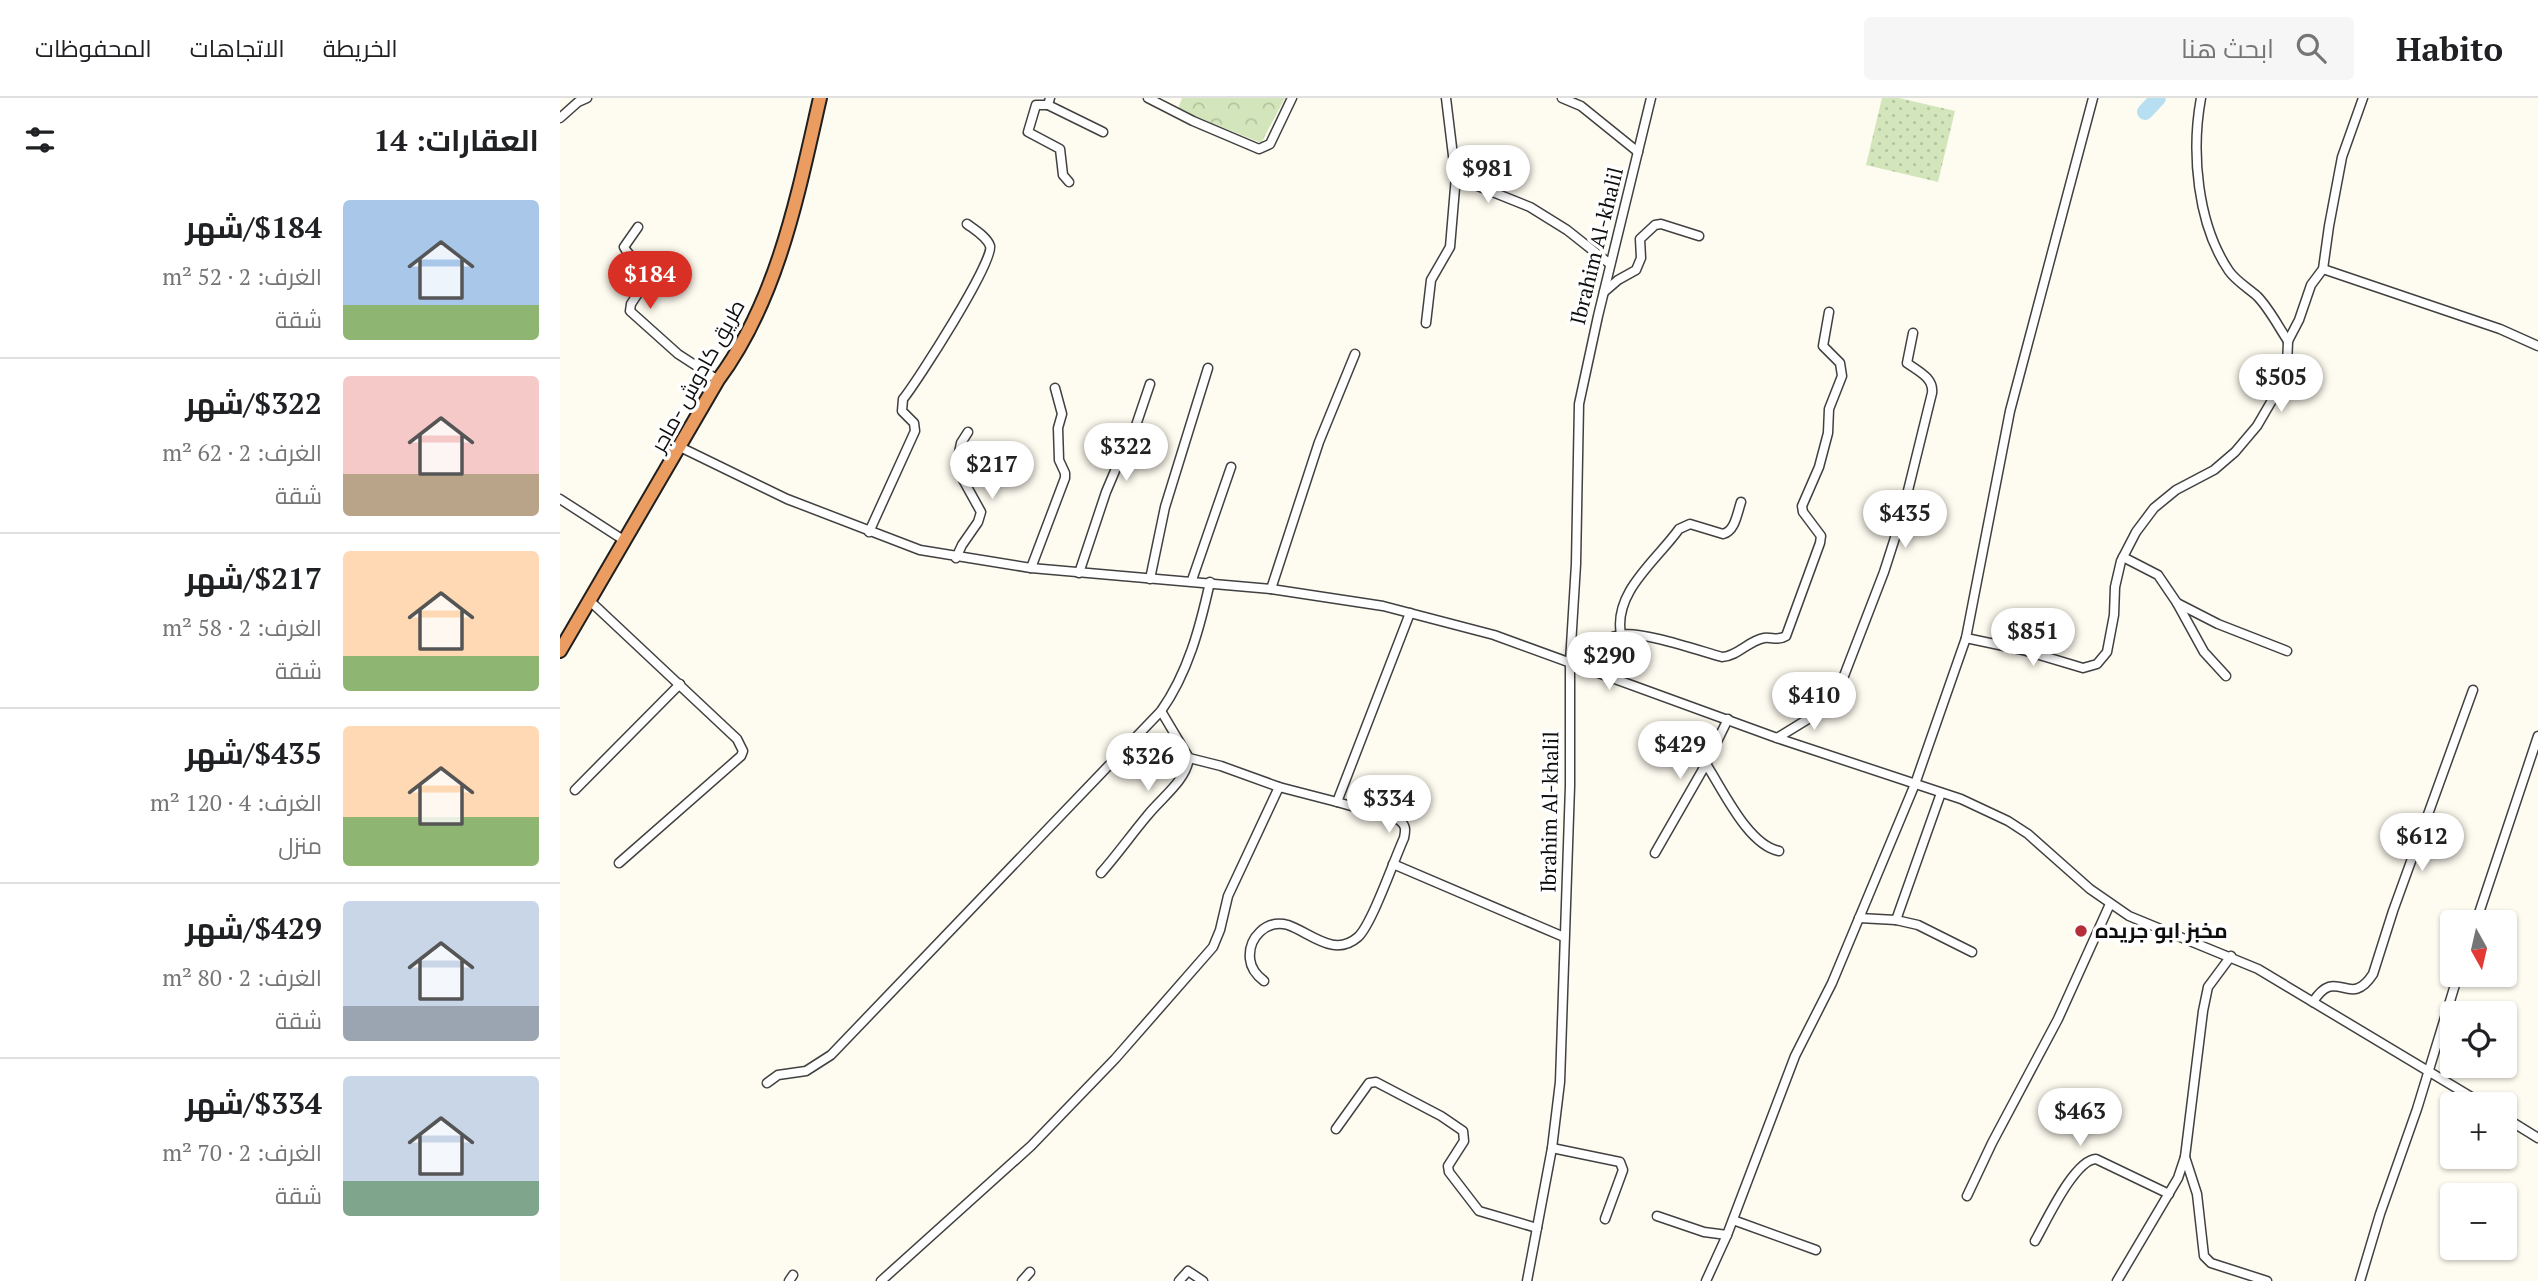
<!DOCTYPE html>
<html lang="ar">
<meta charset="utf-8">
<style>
body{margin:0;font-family:"PT Serif",Cairo,serif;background:#f6f6f6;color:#202124;direction:rtl;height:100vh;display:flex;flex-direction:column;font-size:26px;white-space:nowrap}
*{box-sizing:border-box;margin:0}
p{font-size:23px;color:#757577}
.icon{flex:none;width:38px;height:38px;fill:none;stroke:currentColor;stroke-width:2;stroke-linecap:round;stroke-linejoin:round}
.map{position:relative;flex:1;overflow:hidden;direction:ltr}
.panel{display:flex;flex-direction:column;background:#fff;width:560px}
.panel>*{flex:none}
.needle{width:46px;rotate:172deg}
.fabs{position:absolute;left:1880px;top:812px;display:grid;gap:14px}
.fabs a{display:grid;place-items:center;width:77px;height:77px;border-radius:7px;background:#fff;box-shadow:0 2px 5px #0004;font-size:35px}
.price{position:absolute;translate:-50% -60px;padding:0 16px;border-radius:24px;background:#fff;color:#222;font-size:23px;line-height:46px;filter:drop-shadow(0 2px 4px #0008)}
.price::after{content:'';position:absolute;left:50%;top:42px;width:21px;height:16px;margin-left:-10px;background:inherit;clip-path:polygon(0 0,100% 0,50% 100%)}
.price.current{background:#d93025;color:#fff}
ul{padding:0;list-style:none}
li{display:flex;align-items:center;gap:21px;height:175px;padding:0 21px}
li+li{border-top:2px solid #e0e0e0}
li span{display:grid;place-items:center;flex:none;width:196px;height:140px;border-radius:7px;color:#555}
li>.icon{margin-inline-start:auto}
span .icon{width:84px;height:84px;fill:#fffc;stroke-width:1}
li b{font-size:30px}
h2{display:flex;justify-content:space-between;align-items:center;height:84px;padding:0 21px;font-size:30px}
header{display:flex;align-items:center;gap:42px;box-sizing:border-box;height:98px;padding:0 35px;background:#fff;border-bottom:2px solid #e0e0e0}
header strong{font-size:33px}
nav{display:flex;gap:38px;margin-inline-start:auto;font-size:24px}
.search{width:490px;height:63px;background:#f6f6f6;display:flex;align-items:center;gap:18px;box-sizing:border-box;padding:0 24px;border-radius:7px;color:#757577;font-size:26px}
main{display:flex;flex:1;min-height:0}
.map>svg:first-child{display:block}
</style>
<header>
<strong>Habito</strong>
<div class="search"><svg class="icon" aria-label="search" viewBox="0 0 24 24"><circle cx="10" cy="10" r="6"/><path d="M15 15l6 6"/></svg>ابحث هنا</div>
<nav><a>الخريطة</a><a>الاتجاهات</a><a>المحفوظات</a></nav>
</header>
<main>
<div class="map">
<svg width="1978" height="1183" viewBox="0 0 1978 1183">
<defs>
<pattern id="grass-dots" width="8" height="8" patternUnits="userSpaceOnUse" patternTransform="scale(1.75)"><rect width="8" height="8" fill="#d3e6bb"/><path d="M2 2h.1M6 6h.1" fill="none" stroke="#b4c4a0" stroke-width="1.8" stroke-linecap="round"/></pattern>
<pattern id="park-crowns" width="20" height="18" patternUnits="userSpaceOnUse" patternTransform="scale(1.75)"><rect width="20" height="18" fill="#d3e6bb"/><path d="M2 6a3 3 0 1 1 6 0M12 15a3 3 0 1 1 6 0" fill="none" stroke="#b4c4a0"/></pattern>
</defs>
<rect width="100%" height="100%" fill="#fefbf0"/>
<polygon fill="url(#grass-dots)" points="1322,0 1339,0 1395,13 1378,84 1306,67"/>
<polygon fill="url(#park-crowns)" points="622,0 725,0 701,45 618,11"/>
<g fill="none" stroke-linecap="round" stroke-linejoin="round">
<polyline stroke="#b8def2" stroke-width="16" points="1585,14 1598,0"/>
<defs>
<g id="minor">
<polyline points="490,0 488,7 543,34"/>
<polyline points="588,0 633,23 699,51 710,46 732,0"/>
<polyline points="886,0 895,74 900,81 970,109 1007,132 1050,166"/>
<polyline points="1002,0 1021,8 1078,54"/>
<path d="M1641,0c-10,54 -4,126 28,173 7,10 19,17 28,25 12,12 21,30 31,45"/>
<polyline points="488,7 476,7 468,34 500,51 503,77 509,84"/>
<polyline points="0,20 18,4 27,0"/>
<path d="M78,129l-14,20c6,12 20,17 26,28l-19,29 -1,7 48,43 40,26"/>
<polyline points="1763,171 1940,231 1978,248"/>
<polyline points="1044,194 1058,182 1076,172 1081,160 1080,141 1095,127 1101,126 1139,138"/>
<polyline points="866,225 871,182 890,149 896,78"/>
<polyline points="120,349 227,401 360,452 471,470 711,491 823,508 934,537 1217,640 1401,701 1448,723 1468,736 1530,791 1569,818 1698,871 1923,1006"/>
<polyline points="0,401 65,443"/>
<path d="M309,434l46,-101 -1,-8 -12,-12 1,-12c14,-17 92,-139 87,-153 -3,-9 -15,-16 -23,-22"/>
<polyline points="1563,459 1598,477 1617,505 1658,526 1727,553"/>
<polyline points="396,460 402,447 418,424 421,414 396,369 401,345 408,334"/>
<polyline points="471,470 505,380 505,375 499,362 498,330 502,316 495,290"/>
<polyline points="519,475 546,394 560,361 569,348 590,286"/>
<polyline points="590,481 605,409 648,270"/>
<polyline points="632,482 671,369"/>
<polyline points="711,491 759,344 795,256"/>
<polyline points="30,503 177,641 183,653 181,658 59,765"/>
<polyline points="1617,505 1644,554 1666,578"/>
<path d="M1061,536c-8,-42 36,-74 58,-105l11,-5 33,10c12,-3 14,-20 18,-32"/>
<polyline points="1406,540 1463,552 1523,570 1537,566 1547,554 1554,517 1555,489 1561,463 1576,434 1594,410 1616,392 1654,372 1675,354 1697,328 1718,292 1727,268 1728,243 1739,222 1751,187 1763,171 1769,128 1782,59 1803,0"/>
<path d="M1027,570c4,-16 16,-30 33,-33 20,-5 80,16 102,22 16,-1 26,-16 42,-19 9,-1 14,3 22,-2l34,-93 1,-7 -18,-24 -1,-6 17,-39 9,-34 1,-24 13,-33 -2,-13 -17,-17 6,-34"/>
<path d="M1217,640l49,-30 11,-14 47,-122 17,-53 31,-126c2,-15 -14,-22 -25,-30l6,-30"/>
<polyline points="629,660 661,668 719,689"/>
<path d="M1146,666c17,26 42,81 73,87"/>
<polyline points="15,692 120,586"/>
<polyline points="1095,755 1146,666 1168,621"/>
<polyline points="833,766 1004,839"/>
<path d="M541,775c16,-18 30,-38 46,-57 14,-18 39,-35 42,-58l-28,-47"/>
<polyline points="1299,820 1336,822 1358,827 1412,854"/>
<polyline points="1336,822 1381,695"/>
<polyline points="1916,824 1978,638"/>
<path d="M704,883c-8,-6 -13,-12 -14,-22 -2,-21 16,-40 38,-34 23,8 46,33 70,12 14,-13 36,-77 46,-99 2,-9 2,-14 -7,-19l-60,-17 73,-189"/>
<path d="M1753,904c24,-38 36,9 60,-28l20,-63 80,-221"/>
<path d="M207,985l11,-8 28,-4 25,-16 330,-344c27,-38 39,-84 49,-129"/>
<polyline points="1944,1019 1978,1040"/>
<polyline points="776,1031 809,985 816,984 881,1018 903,1033 904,1043 888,1068 889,1074 919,1113 977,1130"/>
<polyline points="992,1050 1060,1064 1063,1072 1045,1121"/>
<polyline points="1625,1059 1637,1096 1644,1158 1651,1165 1707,1183"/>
<polyline points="1407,1098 1432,1045 1498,921 1550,806"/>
<polyline points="1097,1118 1144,1134 1167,1137"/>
<polyline points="1173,1122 1256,1152"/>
<path d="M1475,1143c11,-19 39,-81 61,-82l73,35"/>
<polyline points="229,1183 233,1177"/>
<polyline points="321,1183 471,1048 555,961 653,849 660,832 668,798 719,689 777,704"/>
<polyline points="462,1183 470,1174"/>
<polyline points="619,1183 628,1173 643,1183"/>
<polyline points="967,1183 992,1050 1000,984 1010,688 1010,564 1016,466 1019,306 1038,218 1091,0"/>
<polyline points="1146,1183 1167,1137 1235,958 1272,885 1355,686 1406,540 1450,313 1533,0"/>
<polyline points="1557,1183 1618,1080 1625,1059 1643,913 1648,889 1671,858"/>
<polyline points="1800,1183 1820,1116 1857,1011 1898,877"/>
</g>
<path id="highway" d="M0,553l158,-271c60,-81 80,-186 102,-282"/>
</defs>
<use href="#minor" stroke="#414141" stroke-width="11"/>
<use href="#highway" stroke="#1f1f1f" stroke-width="16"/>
<use href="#minor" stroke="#fff" stroke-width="8"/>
<use href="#highway" stroke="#ea9c61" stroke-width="12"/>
</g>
<circle fill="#b42f39" stroke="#fff" stroke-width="2.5" cx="1521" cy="833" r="7"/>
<g text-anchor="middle" stroke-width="7" stroke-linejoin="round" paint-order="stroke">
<g font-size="21" fill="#0e0e0e" stroke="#fff">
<text transform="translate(1037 148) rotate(-76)" y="7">Ibrahim Al-khalil</text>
<text transform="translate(138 278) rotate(-61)" y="7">طريق كادوش -ماجر</text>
<text transform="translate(990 714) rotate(-89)" y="7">Ibrahim Al-khalil</text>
</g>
<g font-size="21" font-weight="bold" fill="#0e0e0e" stroke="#fff" text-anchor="start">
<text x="1535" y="840">مخبز ابو جريده</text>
</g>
</g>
</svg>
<div class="fabs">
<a><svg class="needle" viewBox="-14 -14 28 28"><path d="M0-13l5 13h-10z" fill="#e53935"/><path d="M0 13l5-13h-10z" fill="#757577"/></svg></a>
<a><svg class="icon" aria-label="locate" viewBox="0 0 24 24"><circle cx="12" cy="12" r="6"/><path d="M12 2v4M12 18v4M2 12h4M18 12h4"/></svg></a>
<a>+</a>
<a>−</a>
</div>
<b class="price" style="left:928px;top:107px">$981</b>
<b class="price current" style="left:90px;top:213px">$184</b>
<b class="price" style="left:1721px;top:316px">$505</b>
<b class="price" style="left:566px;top:385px">$322</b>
<b class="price" style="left:432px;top:403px">$217</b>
<b class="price" style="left:1345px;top:452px">$435</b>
<b class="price" style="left:1473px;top:570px">$851</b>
<b class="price" style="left:1049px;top:594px">$290</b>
<b class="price" style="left:1254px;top:634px">$410</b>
<b class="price" style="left:1120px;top:683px">$429</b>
<b class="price" style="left:588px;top:695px">$326</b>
<b class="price" style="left:829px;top:737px">$334</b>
<b class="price" style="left:1862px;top:775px">$612</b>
<b class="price" style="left:1520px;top:1050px">$463</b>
</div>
<section class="panel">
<h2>العقارات: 14<svg class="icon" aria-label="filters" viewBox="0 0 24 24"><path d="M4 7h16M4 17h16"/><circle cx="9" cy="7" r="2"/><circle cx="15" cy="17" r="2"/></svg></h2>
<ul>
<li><span style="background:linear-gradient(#a9c7e8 75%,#8fb573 0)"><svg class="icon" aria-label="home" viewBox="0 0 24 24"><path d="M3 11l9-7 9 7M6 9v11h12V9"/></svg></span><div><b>$184/شهر</b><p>الغرف: 2 · 52 m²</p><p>شقة</p></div></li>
<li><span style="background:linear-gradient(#f6c9c9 70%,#b9a48a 0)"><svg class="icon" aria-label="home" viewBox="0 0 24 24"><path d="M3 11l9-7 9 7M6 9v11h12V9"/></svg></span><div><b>$322/شهر</b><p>الغرف: 2 · 62 m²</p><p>شقة</p></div></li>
<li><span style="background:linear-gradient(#ffd9b3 75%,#8fb573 0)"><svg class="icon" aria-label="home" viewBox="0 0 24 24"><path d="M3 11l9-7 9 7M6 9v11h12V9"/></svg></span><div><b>$217/شهر</b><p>الغرف: 2 · 58 m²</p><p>شقة</p></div></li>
<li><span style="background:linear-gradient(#ffd9b3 65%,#8fb573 0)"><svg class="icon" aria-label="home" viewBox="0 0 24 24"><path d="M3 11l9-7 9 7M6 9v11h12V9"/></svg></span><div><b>$435/شهر</b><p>الغرف: 4 · 120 m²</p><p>منزل</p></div></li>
<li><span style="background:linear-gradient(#c9d6e8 75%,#9aa5b1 0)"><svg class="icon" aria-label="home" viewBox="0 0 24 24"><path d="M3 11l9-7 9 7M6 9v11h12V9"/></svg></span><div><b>$429/شهر</b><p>الغرف: 2 · 80 m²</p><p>شقة</p></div></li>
<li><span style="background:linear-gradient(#c9d6e8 75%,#7fa58c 0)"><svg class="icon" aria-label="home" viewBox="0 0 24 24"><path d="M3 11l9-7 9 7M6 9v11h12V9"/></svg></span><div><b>$334/شهر</b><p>الغرف: 2 · 70 m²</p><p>شقة</p></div></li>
</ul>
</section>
</main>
